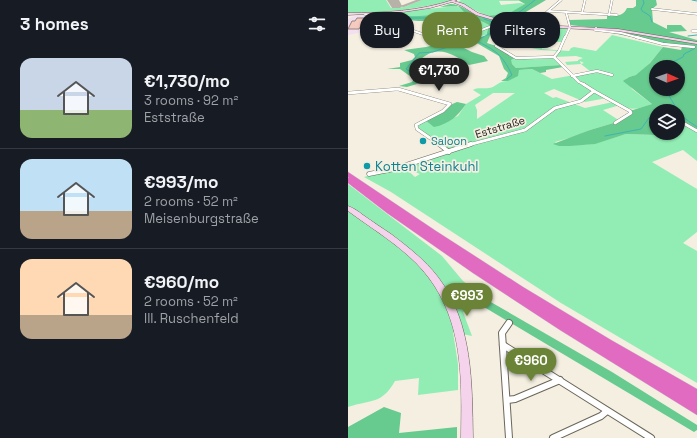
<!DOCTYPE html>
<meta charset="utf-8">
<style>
body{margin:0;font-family:"Space Grotesk",sans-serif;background:#242831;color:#f1f3f6;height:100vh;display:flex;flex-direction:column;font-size:15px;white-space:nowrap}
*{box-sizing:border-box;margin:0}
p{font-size:13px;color:#9ea1a6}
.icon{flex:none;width:22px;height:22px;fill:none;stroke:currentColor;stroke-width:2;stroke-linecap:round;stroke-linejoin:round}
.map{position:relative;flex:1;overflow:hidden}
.panel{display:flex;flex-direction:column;background:#171b24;width:348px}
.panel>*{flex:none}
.hud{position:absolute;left:12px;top:12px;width:277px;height:36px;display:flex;gap:8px}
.needle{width:26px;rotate:92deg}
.controls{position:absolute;left:301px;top:60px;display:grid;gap:8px}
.controls a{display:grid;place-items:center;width:36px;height:36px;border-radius:50%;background:#171b24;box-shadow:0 1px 3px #0004;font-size:20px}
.price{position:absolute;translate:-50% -34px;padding:0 9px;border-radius:14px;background:#6b8336;color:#fff;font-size:13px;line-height:26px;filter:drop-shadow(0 1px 2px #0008)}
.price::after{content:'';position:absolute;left:50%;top:24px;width:12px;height:9px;margin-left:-6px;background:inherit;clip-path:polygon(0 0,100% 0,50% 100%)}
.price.on{background:#222;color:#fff}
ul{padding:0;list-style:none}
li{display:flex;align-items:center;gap:12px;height:100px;padding:0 20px}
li+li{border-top:1px solid #363941}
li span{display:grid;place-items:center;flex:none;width:112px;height:80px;border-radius:12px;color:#555}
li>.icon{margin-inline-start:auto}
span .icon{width:48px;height:48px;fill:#fffc;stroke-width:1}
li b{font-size:17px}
h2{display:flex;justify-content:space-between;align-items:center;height:48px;padding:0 20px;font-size:17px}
.chip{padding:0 14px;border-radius:16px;background:#171b24;box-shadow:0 1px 3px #0004;font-size:14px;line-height:36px}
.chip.on{background:#6b8336;color:#fff}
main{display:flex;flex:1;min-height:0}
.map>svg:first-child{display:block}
</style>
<main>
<section class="panel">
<h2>3 homes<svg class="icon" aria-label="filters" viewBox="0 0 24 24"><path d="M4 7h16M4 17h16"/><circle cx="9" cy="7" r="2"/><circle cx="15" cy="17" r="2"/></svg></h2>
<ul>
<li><span style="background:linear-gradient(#c9d6e8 65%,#8fb573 0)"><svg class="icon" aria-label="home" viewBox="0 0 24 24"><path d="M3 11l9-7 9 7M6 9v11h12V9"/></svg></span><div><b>€1,730/mo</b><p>3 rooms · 92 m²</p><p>Eststraße</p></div></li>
<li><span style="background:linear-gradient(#bfe0f5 65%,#b9a48a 0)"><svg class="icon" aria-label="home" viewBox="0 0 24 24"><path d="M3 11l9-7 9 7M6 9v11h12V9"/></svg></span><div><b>€993/mo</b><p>2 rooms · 52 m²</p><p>Meisenburgstraße</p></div></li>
<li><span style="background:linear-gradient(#ffd9b3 70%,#b9a48a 0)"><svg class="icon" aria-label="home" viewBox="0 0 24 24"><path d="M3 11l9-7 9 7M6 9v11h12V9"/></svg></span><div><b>€960/mo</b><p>2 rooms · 52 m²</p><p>III. Ruschenfeld</p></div></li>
</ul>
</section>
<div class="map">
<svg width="349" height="438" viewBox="0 0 349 438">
<rect width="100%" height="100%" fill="#f4efe1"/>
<polygon fill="#f2dfef" points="9,15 15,15 52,27 35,29 34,31 15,32 0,35 0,19"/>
<g fill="#91edb3" fill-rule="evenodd">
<path d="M0,0h38l5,8 13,-1 18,-7h33c-38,9 -68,13 -107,13z"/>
<polygon points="113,0 170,0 171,1 151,1 153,5 172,3 177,4 164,13 146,17 137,15 110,2"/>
<path d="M109,6l9,7c-23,3 -78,8 -98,2z"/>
<polygon points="96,21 133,21 143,26 140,29 138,35 132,36 123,29 104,33 97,30 106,27"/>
<path d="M220,27l-6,15h-20v7l27,2 2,-3 3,-1 22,4 16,-16 51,12c-8,10 -15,19 -25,27 -4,3 -8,1 -12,5l6,10 20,15c-12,4 -20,8 -32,1l-17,5 17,11 -30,9 -14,6 -21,6 4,4 34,-2 33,-10 30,1 -4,-8 3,-1 1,7h22v-5l9,-2 10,5v30l-14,-11 -31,12 45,27v43l-14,11 14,8v132l-136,-80 -170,-111 -27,-15 39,-11 12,11 5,-3 -5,-2 -6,-7 40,-13 -32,-23 -1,-4 9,-5 7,5 26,-9 8,-12 15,-9 -8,-5c5,-3 10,-1 16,-2 8,-1 8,-7 19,-7l11,-11 13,-1 20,10 39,-7 -10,-8 3,-1 -4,-2 1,3 -14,1 -2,-3 13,-1v-1l5,-2 -7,-2 -21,1 4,-6 -18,-1 -20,-4 9,-9h13l2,-4 12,1v4l3,-3h-2l-1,-7zM206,89l31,13 22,-4 6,4 -28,6 -29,-11 -3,1 -9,-5zM145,93h22l-38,26v-9l-2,-5z"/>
<polygon points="206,57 213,65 168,68 164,64 162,60 167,58"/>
<path d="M0,184l94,72 21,25 25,20 -12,4 -13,7 9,24 -19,-4 5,32v26l-40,5 1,-17 -24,3c-14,24 -23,18 -47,26z"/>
</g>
<g fill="#67ca8e" fill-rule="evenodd">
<path d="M170,0h28l-32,19c-9,3 -17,0 -27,-3l21,-2 17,-10z"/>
<path d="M288,0h20l1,5 -5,4 1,13 14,7v-4h14l6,6 -18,1 28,8v2l-58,-9 -69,-8 -1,-5 38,-1v-4c9,1 16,2 20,-7h6l3,-2z"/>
<path d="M102,4c11,0 17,7 27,11 11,4 23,7 35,9l-18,2 -7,17 9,3 19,12 -4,2 1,4 4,4 45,-3 2,2 -17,3v2l-6,1 -8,-4 -13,1 -1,6 -10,5h-7l5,-3 2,-5 -4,-4 -5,-13 -24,-14 -15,4 12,6 12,4 4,5 -19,4c-12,-9 -29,-20 -44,-9 -5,3 -8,7 -13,10v3l18,11 -23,7 -8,-1 13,-4 2,-3 -14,-10h-13l13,-2v-4l12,-3 3,-3 -1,-3 -10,-4 22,-3 37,-9 5,1 18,-3 2,-7 3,-3 -10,-5h-63l-41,-4 42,-1 46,-3 -7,-7 -18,1z"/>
<path d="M249,30l41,4 59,10v87l-19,-10v-10h-22v15l-4,1 4,8 -30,-1 -31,10 -25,2h-11l-6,-2 37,-14 30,-9 11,-8 -4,-4 6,1 19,-6 -29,-23 6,-4 7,-2 14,-12 13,-16 18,3 1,-3zM308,67h22v22h-22z"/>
<path d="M109,102l9,2c-8,12 -17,20 -32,23l-9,-7c12,-5 21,-14 32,-18z"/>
<polygon points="141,301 264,372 349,425 349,430 346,432 131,304"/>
<polygon points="36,407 53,413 51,433 109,427 109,438 0,438 0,427"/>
</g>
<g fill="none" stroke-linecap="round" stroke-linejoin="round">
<g stroke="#3fb4b5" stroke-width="1">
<polyline points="295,0 296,3 293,9 295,12"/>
<polyline points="344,0 349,1"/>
<polyline points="296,12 302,16 304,22"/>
<polyline points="56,18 120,18"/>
<polyline points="136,19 147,23 145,25"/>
<polyline points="154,19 173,11 187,0"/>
<polyline points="340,36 349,35"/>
<path d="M127,40c20,10 27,14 37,35l-5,4"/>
<polyline points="109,44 133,38 143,33 144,27"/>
<polyline points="321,67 325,62 335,57 336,54 346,49"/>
<polyline points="71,81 72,77 58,69 71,53 85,52 105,45"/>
<polyline points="317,89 330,111"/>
<polyline points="330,111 332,115 349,127"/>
<polyline points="257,136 293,129 301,118 308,117"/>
</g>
<polygon fill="#b6b2a8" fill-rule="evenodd" points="68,0 74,0 56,7 46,6 55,5"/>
<polygon fill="#b6b2a8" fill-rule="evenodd" points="39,0 51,0 54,6 52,8 44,8"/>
</g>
<polygon fill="#f5cabf" stroke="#948581" points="9,18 18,18 11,29 0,29 4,21 7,21"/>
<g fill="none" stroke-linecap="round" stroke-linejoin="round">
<defs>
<g id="street-far4">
<polyline points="304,9 349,14"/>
<polyline points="201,11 269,15"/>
<polyline points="234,13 237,0"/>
<polyline points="17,14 86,38"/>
<polyline points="261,15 264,0"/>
<polyline points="155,25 148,36 156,36"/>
<polyline points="186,25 192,18 213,0"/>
<polyline points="248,28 247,30 273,33 292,38"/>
<polyline points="344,31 349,31"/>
<polyline points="118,32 131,31 144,26 168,24"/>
<polyline points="217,38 222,27 218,12"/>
</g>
<g id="street-far3">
<polyline points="83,37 99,43 114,45"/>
<polyline points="217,37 211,51 206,57 231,82 237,85"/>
<polyline points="288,37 315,44 346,47"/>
<polyline points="148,46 168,58 206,57"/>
<polyline points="224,76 249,71 264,75"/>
</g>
<g id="street-far2">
<polyline points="246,91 282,111 283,113 267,123"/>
<polyline points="0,93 50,89 102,104 95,111 68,125 69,129 92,145"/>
<polyline points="311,111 312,108"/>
<polyline points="330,120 349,131"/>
<polyline points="120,145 177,130 207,108 233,101 246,91 235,84"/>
</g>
<g id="street-far1">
<polyline points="91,144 101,152"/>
<polyline points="21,174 46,169 123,144"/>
</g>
<g id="street">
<polyline points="161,323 154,333 161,438"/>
<polyline points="155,345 303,438"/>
<polyline points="159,400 167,399 212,380"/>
<polyline points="205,438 253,416 259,411"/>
</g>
<g id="secondary">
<path d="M105,0h4l-3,1 10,3 14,9 26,8 18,3 96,5 79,13v2l-79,-13 -96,-5 -18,-3 -28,-8 -14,-9 -10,-4 -22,6 -27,4 -55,3v-2c36,0 71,-2 105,-13z"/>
<path d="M0,206c6,2 11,6 15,9 10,7 19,13 28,19 17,13 34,26 47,43 35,46 34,107 35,161h-12c1,-64 3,-126 -45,-175 -20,-20 -45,-35 -68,-52z"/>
</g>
<polygon id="highway" points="0,172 88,231 175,287 263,340 349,389 349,415 212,330 125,273 39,213 0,183 0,178 1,178 0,177"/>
</defs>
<use href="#street-far4" stroke="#6a665a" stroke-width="2.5"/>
<use href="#street-far3" stroke="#6a665a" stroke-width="3"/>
<use href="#street-far2" stroke="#6a665a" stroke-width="3.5"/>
<use href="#street-far1" stroke="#6a665a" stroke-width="5"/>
<use href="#street" stroke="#6a665a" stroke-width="8"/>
<use href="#secondary" stroke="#6a665a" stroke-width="1"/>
<use href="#highway" stroke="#d2d1d0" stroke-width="1"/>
<use href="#street-far4" stroke="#fff" stroke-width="2"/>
<use href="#street-far3" stroke="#fff" stroke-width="2.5"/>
<use href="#street-far2" stroke="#fff" stroke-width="3"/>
<use href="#street-far1" stroke="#fff" stroke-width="4"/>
<use href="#street" stroke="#fff" stroke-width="6"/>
<use href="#secondary" fill="#f6d3ec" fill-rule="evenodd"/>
<use href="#highway" fill="#e06bc1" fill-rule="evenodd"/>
</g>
<g fill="#0f9aa8" stroke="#f4efe1" stroke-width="1.5">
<circle cx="75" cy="141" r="4"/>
<circle cx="19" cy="166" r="4"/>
</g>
<g text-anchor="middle" stroke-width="3.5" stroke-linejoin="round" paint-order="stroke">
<g font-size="11" fill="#1c1b16" stroke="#f4efe1">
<text transform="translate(152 127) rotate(-17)" y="4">Eststraße</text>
</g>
<g font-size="11" fill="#0d838f" stroke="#f4efe1" text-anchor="start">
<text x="83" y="145">Saloon</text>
</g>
<g font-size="13" fill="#0d838f" stroke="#f4efe1" text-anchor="start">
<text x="27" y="171">Kotten Steinkuhl</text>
</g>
</g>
</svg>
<div class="controls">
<a><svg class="needle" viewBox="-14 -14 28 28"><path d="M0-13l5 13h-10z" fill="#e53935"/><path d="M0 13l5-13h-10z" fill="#9ea1a6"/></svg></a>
<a><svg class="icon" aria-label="layers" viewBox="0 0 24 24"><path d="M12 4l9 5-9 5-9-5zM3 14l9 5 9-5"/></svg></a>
</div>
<b class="price on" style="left:91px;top:92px">€1,730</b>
<b class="price" style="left:119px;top:317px">€993</b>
<b class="price" style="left:183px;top:382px">€960</b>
<div class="hud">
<a class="chip">Buy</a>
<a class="chip on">Rent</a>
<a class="chip">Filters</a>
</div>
</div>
</main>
